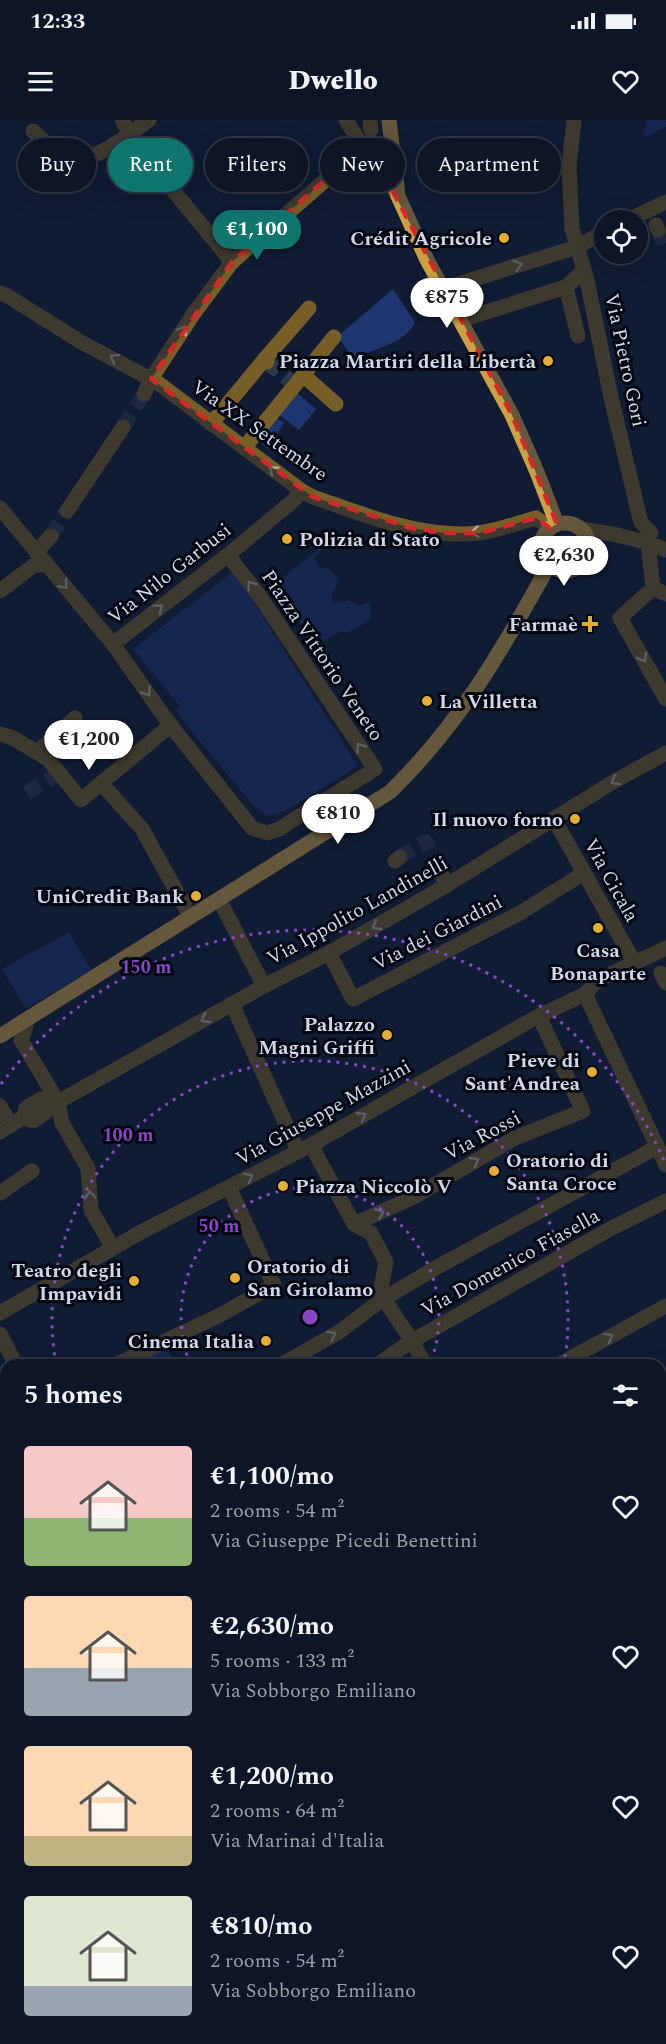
<!DOCTYPE html>
<meta charset="utf-8">
<style>
body{margin:0;font-family:Spectral,serif;background:#161e2f;color:#f1f3f6;height:100vh;display:flex;flex-direction:column;font-size:22px;white-space:nowrap}
*{box-sizing:border-box;margin:0}
p{font-size:20px;color:#9a9fa7}
.icon{flex:none;width:33px;height:33px;fill:none;stroke:currentColor;stroke-width:2;stroke-linecap:round;stroke-linejoin:round}
.map{position:relative;flex:1;overflow:hidden}
.side{position:absolute;left:0px;top:1239px;width:666px;height:686px;display:flex;flex-direction:column;background:#0d1527;border-radius:18px 18px 0 0;box-shadow:0 6px 24px #0002,0 0 0 2px #2d3444}
.side>*{flex:none}
.guide{position:absolute;left:18px;top:18px;width:630px;height:54px;display:flex;gap:12px}
.tools{position:absolute;left:594px;top:90px;display:grid;gap:12px}
.tools a{display:grid;place-items:center;width:54px;height:54px;border-radius:50%;background:#0d1527;box-shadow:0 6px 24px #0002,0 0 0 2px #2d3444;font-size:30px}
.price{position:absolute;translate:-50% -51px;padding:0 14px;border-radius:21px;background:#fff;color:#222;font-size:20px;line-height:39px;filter:drop-shadow(0 2px 3px #0008)}
.price::after{content:'';position:absolute;left:50%;top:36px;width:18px;height:14px;margin-left:-9px;background:inherit;clip-path:polygon(0 0,100% 0,50% 100%)}
.price.current{background:#0f766e;color:#fff}
ul{padding:0;list-style:none}
li{display:flex;align-items:center;gap:18px;height:150px;padding:0 24px}
li span{display:grid;place-items:center;flex:none;width:168px;height:120px;border-radius:6px;color:#555}
li>.icon{margin-inline-start:auto}
span .icon{width:72px;height:72px;fill:#fffc;stroke-width:1}
li b{font-size:26px}
h2{display:flex;justify-content:space-between;align-items:center;height:72px;padding:0 24px;font-size:26px}
.pill{padding:0 21px;border-radius:27px;background:#0d1527;box-shadow:0 6px 24px #0002,0 0 0 2px #2d3444;font-size:21px;line-height:54px}
.pill.current{background:#0f766e;color:#fff}
.status{display:flex;justify-content:space-between;align-items:center;height:42px;padding:0 30px;background:#0d1527;direction:ltr}
.status svg{height:16px;fill:currentColor}
header{display:flex;justify-content:space-between;align-items:center;height:78px;padding:0 24px;background:#0d1527;font-size:27px;font-weight:800}
.map>svg:first-child{display:block}
</style>
<div class="status"><b>12:33</b><svg viewBox="0 0 49 12"><path d="M0 12V9h3v3zM5 12V6h3v6zM10 12V3h3v9zM15 12V0h3v12zM26 1h20v11H26zM47 4h2v5h-2z"/></svg></div>
<header><svg class="icon" aria-label="menu" viewBox="0 0 24 24"><path d="M4 6h16M4 12h16M4 18h16"/></svg>Dwello<svg class="icon" aria-label="heart" viewBox="0 0 24 24"><path d="M12 20l-8-8c-3-5 5-10 8-4 3-6 11-1 8 4z"/></svg></header>
<div class="map">
<svg width="666" height="1924" viewBox="0 0 666 1924">
<rect width="100%" height="100%" fill="#111c34"/>
<polygon fill="#192643" points="660,1417 666,1422 666,1528 660,1523"/>
<g fill="#1d3570">
<polygon points="647,0 666,0 666,7 643,18"/>
<path d="M393,169l22,33c-8,21 -44,28 -63,36l-14,-22z"/>
<polygon points="296,272 316,289 299,310 278,294"/>
<polygon points="276,298 284,303 268,329 259,321"/>
<circle cx="565" cy="427" r="13"/>
<polygon points="333,417 314,439 320,448 327,447 339,458 331,478 335,483 350,480 357,486 370,482 370,500 349,512 339,512 315,526 276,463"/>
<polygon points="234,451 358,646 285,691 268,696 251,683 182,599 176,591 180,586 133,529"/>
<polygon points="69,812 91,850 26,888 2,849"/>
<polygon points="166,1225 175,1245 126,1245"/>
<polygon points="660,1893 666,1901 666,1924 523,1924 521,1919 660,1918"/>
</g>
<polygon fill="#2c498d" points="30,1918 93,1919 95,1924 27,1924"/>
<g fill="none" stroke-linecap="round" stroke-linejoin="round">
<g stroke="#2e384f" stroke-width="15" stroke-dasharray="15 8" stroke-linecap="butt">
<polyline points="658,110 666,128"/>
<polyline points="267,242 289,260"/>
<polyline points="123,307 144,274"/>
<polyline points="51,416 67,391"/>
<polyline points="27,673 53,657"/>
<polyline points="400,737 426,722 438,748"/>
</g>
<g stroke="#775e26" stroke-width="15">
<polyline points="122,0 135,24 232,142"/>
<polyline points="574,0 569,46 572,109 587,160 611,277 639,395 641,402 651,413"/>
<polyline points="370,3 371,10"/>
<path d="M33,11l16,15 23,16c27,-4 55,-26 77,-42"/>
<path d="M340,50c8,-2 16,-6 24,-7 17,-3 27,22 34,33"/>
<polyline points="628,100 666,82"/>
<polyline points="656,105 658,110"/>
<polyline points="566,167 578,216"/>
<polyline points="442,169 577,127 604,112"/>
<path d="M0,173l6,2 75,47 77,41 144,108 11,6c52,18 109,42 165,36 19,-2 39,-10 58,-15l14,10"/>
<polyline points="461,200 566,167 581,153 583,146"/>
<polyline points="264,240 309,188"/>
<polyline points="303,255 336,284"/>
<polyline points="144,274 151,259 194,193 232,142 355,34 359,28 357,18 346,0"/>
<polyline points="211,304 264,240 267,242"/>
<polyline points="244,328 334,217"/>
<polyline points="0,388 113,524 168,602 252,708 267,713 279,709 375,649 261,478 228,435"/>
<polyline points="67,391 123,307"/>
<path d="M580,409c30,4 58,9 86,21"/>
<polyline points="648,422 653,468"/>
<polyline points="36,432 51,416"/>
<polyline points="0,471 33,446 46,444"/>
<polyline points="666,474 653,468 620,498 666,579"/>
<polyline points="113,524 228,435 294,380 302,371"/>
<polyline points="0,614 13,618 48,639 81,680 171,605"/>
<polyline points="37,632 75,598"/>
<polyline points="101,663 142,709 189,794"/>
<polyline points="554,699 634,842"/>
<polyline points="395,741 400,737"/>
<polyline points="438,748 447,765"/>
<polyline points="224,789 264,866"/>
<polyline points="329,833 353,879 520,793 584,753"/>
<polyline points="661,853 666,863"/>
<polyline points="585,874 666,1045"/>
<polyline points="232,884 298,1031"/>
<polyline points="26,906 21,920 58,982 62,1003 88,1048 91,1090 113,1128"/>
<polyline points="0,986 11,1005"/>
<polyline points="24,997 33,1001 46,992 46,984"/>
<polyline points="0,1012 24,997 26,988 41,979 46,984 58,982 264,866 329,833 447,765 613,662 666,633"/>
<polyline points="311,1025 354,1104 371,1113 386,1142 380,1173 412,1221 425,1245"/>
<polyline points="0,1073 32,1051"/>
<polyline points="354,1104 412,1078 515,1018 583,991 539,896"/>
<polyline points="0,1193 141,1112 311,1025 535,898 585,874 598,860 666,828"/>
<polyline points="0,1214 16,1245"/>
<polyline points="115,1245 220,1195 274,1165 229,1067"/>
<polyline points="281,1245 339,1212 383,1179 439,1146 657,1027"/>
<polyline points="377,1245 412,1221 610,1109 666,1081"/>
<polyline points="558,1245 666,1186"/>
<polyline points="660,1271 666,1266"/>
<polyline points="0,1301 6,1298"/>
<polyline points="0,1350 6,1352"/>
<polyline points="660,1357 666,1355"/>
<polyline points="660,1549 666,1554"/>
<polyline points="660,1762 666,1758"/>
<polyline points="0,1806 6,1811"/>
<polyline points="660,1876 666,1885"/>
<polyline points="114,1918 119,1924"/>
<polyline points="351,1924 358,1918"/>
</g>
<g stroke="#cba143" stroke-width="15">
<polyline points="389,0 398,76 427,140 512,295 537,352 557,404"/>
<circle cx="565" cy="427" r="24"/>
<path d="M0,916l390,-244c69,-67 113,-143 159,-227"/>
</g>
</g>
<defs><path id="oneway-chevron" d="M-2-3.5L2.5 0L-2 3.5" fill="none" stroke-width="1.6" stroke-linecap="round" stroke-linejoin="round" transform="scale(1.5)"/></defs>
<g stroke="#b0ada4">
<use href="#oneway-chevron" transform="translate(518 145) rotate(-17)"/>
<use href="#oneway-chevron" transform="translate(183 210) rotate(-57)"/>
<use href="#oneway-chevron" transform="translate(114 238) rotate(-151)"/>
<use href="#oneway-chevron" transform="translate(273 350) rotate(-143)"/>
<use href="#oneway-chevron" transform="translate(475 412) rotate(174)"/>
<use href="#oneway-chevron" transform="translate(64 465) rotate(49)"/>
<use href="#oneway-chevron" transform="translate(251 465) rotate(-127)"/>
<use href="#oneway-chevron" transform="translate(159 488) rotate(-38)"/>
<use href="#oneway-chevron" transform="translate(643 538) rotate(60)"/>
<use href="#oneway-chevron" transform="translate(147 572) rotate(55)"/>
<use href="#oneway-chevron" transform="translate(360 627) rotate(-124)"/>
<use href="#oneway-chevron" transform="translate(615 661) rotate(150)"/>
<use href="#oneway-chevron" transform="translate(376 806) rotate(150)"/>
<use href="#oneway-chevron" transform="translate(205 899) rotate(151)"/>
<use href="#oneway-chevron" transform="translate(362 996) rotate(-30)"/>
<use href="#oneway-chevron" transform="translate(475 1041) rotate(-30)"/>
<use href="#oneway-chevron" transform="translate(249 1057) rotate(-28)"/>
<use href="#oneway-chevron" transform="translate(90 1075) rotate(-95)"/>
<use href="#oneway-chevron" transform="translate(380 1093) rotate(-25)"/>
<use href="#oneway-chevron" transform="translate(332 1215) rotate(-27)"/>
<use href="#oneway-chevron" transform="translate(609 1217) rotate(-29)"/>
</g>
<path d="M0 0H666V1924H0ZM366,42l16,9 130,244 45,109 -7,4 -14,-10 -56,15h-35l-34,-5 -98,-31 -162,-118 81,-117 102,-90z" fill="#111c34" fill-opacity=".55" fill-rule="evenodd"/>
<path fill="none" stroke="#d62828" stroke-width="4.5" stroke-dasharray="12 8" stroke-linejoin="round" d="M366,42l16,9 130,244 45,109 -7,4 -14,-10 -56,15h-35l-34,-5 -98,-31 -162,-118 81,-117 102,-90z"/>
<g fill="none" stroke="#8846c5" stroke-width="3" stroke-dasharray="3 6">
<path d="M190 1244A129 129 0 1 1 430 1244"/>
<path d="M56 1244A258 258 0 1 1 564 1244"/>
<path d="M1 964A387 387 0 0 1 665 1043"/>
</g>
<g fill="#e2af34" stroke="#040711" stroke-width="2">
<circle cx="504" cy="118" r="6"/>
<circle cx="548" cy="241" r="6"/>
<circle cx="287" cy="419" r="6"/>
<path d="M587 495h6v6h6v6h-6v6h-6v-6h-6v-6h6z"/>
<circle cx="427" cy="581" r="6"/>
<circle cx="575" cy="699" r="6"/>
<circle cx="196" cy="776" r="6"/>
<circle cx="598" cy="808" r="6"/>
<circle cx="387" cy="915" r="6"/>
<circle cx="592" cy="952" r="6"/>
<circle cx="494" cy="1051" r="6"/>
<circle cx="283" cy="1066" r="6"/>
<circle cx="235" cy="1158" r="6"/>
<circle cx="134" cy="1161" r="6"/>
<circle cx="266" cy="1221" r="6"/>
</g>
<g text-anchor="middle" stroke-width="6" stroke-linejoin="round" paint-order="stroke">
<g font-size="20" font-weight="bold" fill="#cfd7e8" stroke="#040711" text-anchor="end">
<text x="492" y="125">Crédit Agricole</text>
<text x="536" y="248">Piazza Martiri della Libertà</text>
<text x="299" y="426" text-anchor="start">Polizia di Stato</text>
<text x="578" y="511">Farmaè</text>
<text x="439" y="588" text-anchor="start">La Villetta</text>
<text x="563" y="706">Il nuovo forno</text>
<text x="184" y="783">UniCredit Bank</text>
<text x="598" y="837" text-anchor="middle">Casa<tspan x="598" dy="23">Bonaparte</tspan></text>
<text x="375" y="911">Palazzo<tspan x="375" dy="23">Magni Griffi</tspan></text>
<text x="580" y="947">Pieve di<tspan x="580" dy="23">Sant'Andrea</tspan></text>
<text x="506" y="1047" text-anchor="start">Oratorio di<tspan x="506" dy="23">Santa Croce</tspan></text>
<text x="295" y="1073" text-anchor="start">Piazza Niccolò V</text>
<text x="247" y="1153" text-anchor="start">Oratorio di<tspan x="247" dy="23">San Girolamo</tspan></text>
<text x="122" y="1157">Teatro degli<tspan x="122" dy="23">Impavidi</tspan></text>
<text x="254" y="1228">Cinema Italia</text>
</g>
<g font-size="20" fill="#cfd7e8" stroke="#040711">
<text transform="translate(626 240) rotate(78)" y="7">Via Pietro Gori</text>
<text transform="translate(260 310) rotate(35)" y="7">Via XX Settembre</text>
<text transform="translate(169 453) rotate(-38)" y="7">Via Nilo Garbusi</text>
<text transform="translate(323 535) rotate(56)" y="7">Piazza Vittorio Veneto</text>
<text transform="translate(612 760) rotate(61)" y="7">Via Cicala</text>
<text transform="translate(357 790) rotate(-29)" y="7">Via Ippolito Landinelli</text>
<text transform="translate(437 812) rotate(-27)" y="7">Via dei Giardini</text>
<text transform="translate(323 992) rotate(-29)" y="7">Via Giuseppe Mazzini</text>
<text transform="translate(482 1015) rotate(-28)" y="7">Via Rossi</text>
<text transform="translate(510 1142) rotate(-29)" y="7">Via Domenico Fiasella</text>
</g>
</g>
<circle cx="310" cy="1197" r="9" fill="#8846c5" stroke="#040711" stroke-width="3"/>
<g font-size="18" text-anchor="middle" font-weight="bold" fill="#8846c5" stroke="#040711" stroke-width="6" stroke-linejoin="round" paint-order="stroke">
<text x="146" y="853">150 m</text>
<text x="128" y="1021">100 m</text>
<text x="219" y="1112">50 m</text>
</g>
</svg>
<div class="tools">
<a><svg class="icon" aria-label="locate" viewBox="0 0 24 24"><circle cx="12" cy="12" r="6"/><path d="M12 2v4M12 18v4M2 12h4M18 12h4"/></svg></a>
</div>
<b class="price current" style="left:257px;top:141px">€1,100</b>
<b class="price" style="left:447px;top:209px">€875</b>
<b class="price" style="left:564px;top:467px">€2,630</b>
<b class="price" style="left:89px;top:651px">€1,200</b>
<b class="price" style="left:338px;top:725px">€810</b>
<div class="guide">
<a class="pill">Buy</a>
<a class="pill current">Rent</a>
<a class="pill">Filters</a>
<a class="pill">New</a>
<a class="pill">Apartment</a>
</div>
<section class="side">
<h2>5 homes<svg class="icon" aria-label="filters" viewBox="0 0 24 24"><path d="M4 7h16M4 17h16"/><circle cx="9" cy="7" r="2"/><circle cx="15" cy="17" r="2"/></svg></h2>
<ul>
<li><span style="background:linear-gradient(#f6c9c9 60%,#8fb573 0)"><svg class="icon" aria-label="home" viewBox="0 0 24 24"><path d="M3 11l9-7 9 7M6 9v11h12V9"/></svg></span><div><b>€1,100/mo</b><p>2 rooms · 54 m²</p><p>Via Giuseppe Picedi Benettini</p></div><svg class="icon" aria-label="heart" viewBox="0 0 24 24"><path d="M12 20l-8-8c-3-5 5-10 8-4 3-6 11-1 8 4z"/></svg></li>
<li><span style="background:linear-gradient(#ffd9b3 60%,#9aa5b1 0)"><svg class="icon" aria-label="home" viewBox="0 0 24 24"><path d="M3 11l9-7 9 7M6 9v11h12V9"/></svg></span><div><b>€2,630/mo</b><p>5 rooms · 133 m²</p><p>Via Sobborgo Emiliano</p></div><svg class="icon" aria-label="heart" viewBox="0 0 24 24"><path d="M12 20l-8-8c-3-5 5-10 8-4 3-6 11-1 8 4z"/></svg></li>
<li><span style="background:linear-gradient(#ffd9b3 75%,#c2b280 0)"><svg class="icon" aria-label="home" viewBox="0 0 24 24"><path d="M3 11l9-7 9 7M6 9v11h12V9"/></svg></span><div><b>€1,200/mo</b><p>2 rooms · 64 m²</p><p>Via Marinai d'Italia</p></div><svg class="icon" aria-label="heart" viewBox="0 0 24 24"><path d="M12 20l-8-8c-3-5 5-10 8-4 3-6 11-1 8 4z"/></svg></li>
<li><span style="background:linear-gradient(#dfe7d0 75%,#9aa5b1 0)"><svg class="icon" aria-label="home" viewBox="0 0 24 24"><path d="M3 11l9-7 9 7M6 9v11h12V9"/></svg></span><div><b>€810/mo</b><p>2 rooms · 54 m²</p><p>Via Sobborgo Emiliano</p></div><svg class="icon" aria-label="heart" viewBox="0 0 24 24"><path d="M12 20l-8-8c-3-5 5-10 8-4 3-6 11-1 8 4z"/></svg></li>
</ul>
</section>
</div>
